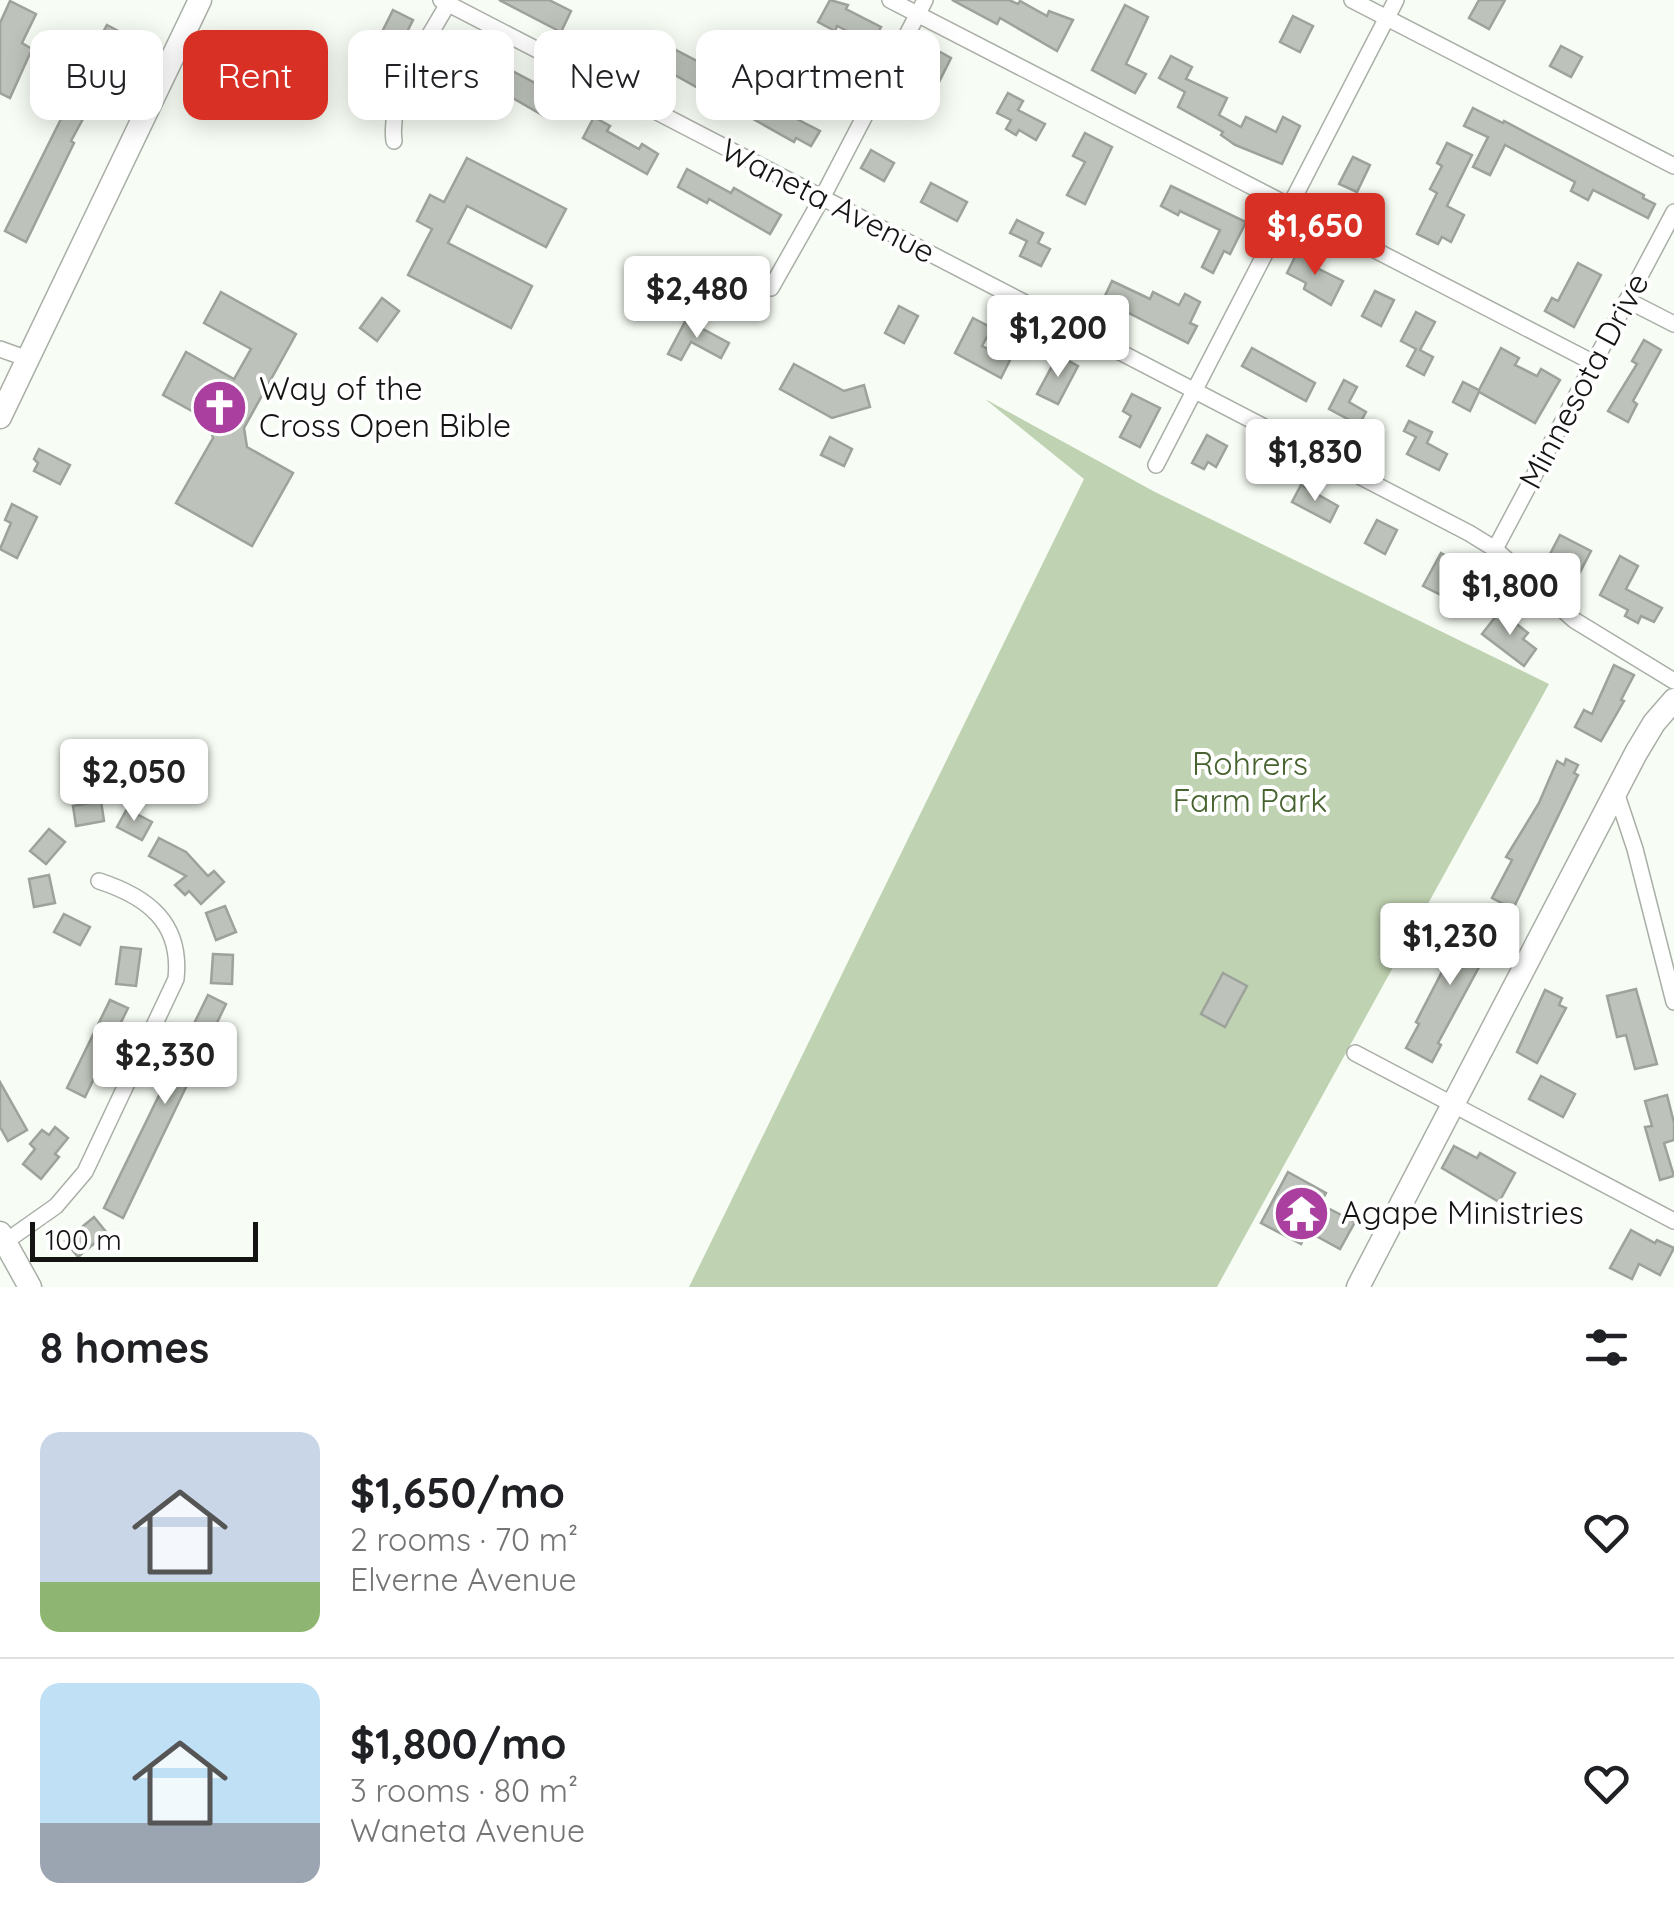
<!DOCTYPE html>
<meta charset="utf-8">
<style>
body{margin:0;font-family:Quicksand,sans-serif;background:#f2f2f2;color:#202124;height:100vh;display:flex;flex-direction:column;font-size:38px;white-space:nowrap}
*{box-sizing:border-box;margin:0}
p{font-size:32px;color:#757577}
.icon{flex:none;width:55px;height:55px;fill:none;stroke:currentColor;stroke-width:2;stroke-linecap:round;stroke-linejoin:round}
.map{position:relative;height:1287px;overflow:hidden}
.details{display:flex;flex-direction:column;background:#fff;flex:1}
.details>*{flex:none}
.top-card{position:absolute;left:30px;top:30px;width:1000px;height:90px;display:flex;gap:20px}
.scale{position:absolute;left:30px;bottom:25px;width:228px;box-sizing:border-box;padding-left:10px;border:5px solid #141512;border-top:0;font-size:28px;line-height:35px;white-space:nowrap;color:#141512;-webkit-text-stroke:8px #fff;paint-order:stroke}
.price{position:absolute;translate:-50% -85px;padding:0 22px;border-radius:10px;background:#fff;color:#222;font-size:32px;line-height:65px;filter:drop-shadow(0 2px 5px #0008)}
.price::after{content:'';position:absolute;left:50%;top:60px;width:30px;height:22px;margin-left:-15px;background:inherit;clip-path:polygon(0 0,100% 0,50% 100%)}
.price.current{background:#d93025;color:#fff}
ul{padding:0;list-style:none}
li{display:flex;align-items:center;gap:30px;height:250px;padding:0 40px}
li+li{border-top:2px solid #e0e0e0}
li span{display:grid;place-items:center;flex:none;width:280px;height:200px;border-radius:20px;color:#555}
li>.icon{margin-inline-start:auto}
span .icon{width:120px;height:120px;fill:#fffc;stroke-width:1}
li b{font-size:42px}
h2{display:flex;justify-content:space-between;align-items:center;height:120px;padding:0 40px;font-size:42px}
.chip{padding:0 35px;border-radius:20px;background:#fff;box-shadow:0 5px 25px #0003;font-size:35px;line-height:90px}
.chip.current{background:#d93025;color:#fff}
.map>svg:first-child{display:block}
</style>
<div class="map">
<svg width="1674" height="1287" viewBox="0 0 1674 1287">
<rect width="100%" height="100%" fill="#f7fdf4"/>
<polygon fill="#bfd2b1" points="985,399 1155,492 1549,684 1217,1287 689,1287 1084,479"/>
<g fill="#bdc3ba" stroke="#9da29a" stroke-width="2.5">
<polygon points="499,0 549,0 571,11 561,32"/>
<polygon points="830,0 848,5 846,9 881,27 863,61 850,54 859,37 837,26 835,31 818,22"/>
<polygon points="952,0 1009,0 1018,4 1020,1 1047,16 1049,11 1073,20 1057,51 1000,18 997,24"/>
<polygon points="1479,0 1505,0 1489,29 1469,18"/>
<polygon points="10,1 36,14 22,43 32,49 10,98 0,93 0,23"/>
<polygon points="1125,5 1148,17 1126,64 1146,74 1135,93 1092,70"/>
<polygon points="393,10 413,20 403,40 398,38 384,65 369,58"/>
<polygon points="1293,16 1313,26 1300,52 1280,42"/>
<polygon points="107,25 128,36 71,141 74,143 26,242 5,231 63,115 58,113"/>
<polygon points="248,37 279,53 258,91 235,78 247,57 239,53"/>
<polygon points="458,42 537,84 540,79 559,89 544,116 467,72 460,84 441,73"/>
<polygon points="1561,46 1582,57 1571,77 1550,66"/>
<polygon points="933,48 951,58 939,82 920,72"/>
<polygon points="676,50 716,71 713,76 820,131 811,146 796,138 794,142 666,70"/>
<polygon points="1171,56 1192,67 1186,79 1227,98 1219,115 1241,127 1246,117 1276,132 1283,117 1300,126 1282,164 1235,145 1221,135 1223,132 1178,107 1185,92 1159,78"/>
<polygon points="1008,93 1023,101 1018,110 1045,124 1036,140 1019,130 1016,135 1006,129 1011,120 997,113"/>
<polygon points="1473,108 1503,123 1504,121 1644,195 1643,198 1655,204 1648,218 1593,190 1588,200 1571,191 1575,182 1505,145 1490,175 1473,167 1488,137 1464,126"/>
<polygon points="594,117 610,126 607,131 639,149 642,144 658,154 647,174 583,138"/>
<polygon points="1085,133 1112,147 1085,204 1067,195 1085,162 1073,156"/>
<polygon points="1447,143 1472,155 1447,206 1464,215 1451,242 1442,237 1438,244 1417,234 1437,193 1430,189 1442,166 1437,163"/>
<polygon points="871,150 894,163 884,181 861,168"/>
<polygon points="1353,157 1370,165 1357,192 1339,184"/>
<polygon points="467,158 566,209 546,247 467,206 448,243 532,286 511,328 408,275 432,229 417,221 430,195 444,202"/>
<polygon points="687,169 731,193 734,188 781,215 770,234 709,199 707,203 678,187"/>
<polygon points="931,183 967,202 957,221 921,202"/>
<polygon points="1171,186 1246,222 1230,254 1224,251 1213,273 1202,267 1220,230 1180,211 1178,215 1161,206"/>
<polygon points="1017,220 1043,233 1038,243 1050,249 1041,266 1020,256 1027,241 1010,233"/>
<polygon points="1298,251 1316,260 1313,266 1343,281 1331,305 1304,289 1306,283 1287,273"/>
<polygon points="1578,263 1601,275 1574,327 1545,311 1552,298 1558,301"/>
<polygon points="1112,281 1150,299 1153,292 1179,305 1185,294 1200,302 1190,323 1197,326 1188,343 1103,300"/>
<polygon points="1375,291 1394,300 1381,326 1362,316"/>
<polygon points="221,292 296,334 244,428 247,447 293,473 252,546 176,503 213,438 208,420 163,395 186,352 234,379 251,349 204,323"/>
<polygon points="382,298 399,311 377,341 360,328"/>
<polygon points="899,306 918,316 904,343 885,333"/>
<polygon points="1416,312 1435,322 1420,350 1433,357 1424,375 1407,366 1416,349 1401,341"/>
<polygon points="973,318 992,328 982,346 1010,360 1001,378 955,353"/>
<polygon points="686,320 729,343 721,358 691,342 681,360 668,354"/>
<polygon points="1644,340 1661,350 1633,401 1637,404 1628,422 1608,411 1637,364 1632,361"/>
<polygon points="1252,348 1315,383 1306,401 1242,366"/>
<polygon points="1501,348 1519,358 1515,365 1537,376 1541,369 1560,380 1535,423 1479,392 1470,411 1453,402 1463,382 1479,390"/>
<polygon points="1058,355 1078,366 1058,404 1037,394"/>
<polygon points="794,364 844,391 864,385 870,407 832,418 780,389"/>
<polygon points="1344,380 1357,387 1349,402 1366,412 1359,425 1329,409"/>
<polygon points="1132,394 1160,408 1140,447 1120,437 1131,416 1123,411"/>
<polygon points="1409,421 1432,432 1427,443 1447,454 1439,470 1407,454 1416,437 1404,431"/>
<polygon points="1207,435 1227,446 1216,467 1208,462 1204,469 1192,463"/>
<polygon points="830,437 852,449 844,466 821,455"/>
<polygon points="39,449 70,465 60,484 34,471 38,463 34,459"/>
<polygon points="1301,485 1338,506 1330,522 1292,502"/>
<polygon points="12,504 37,517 17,558 0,549 11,523 5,520"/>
<polygon points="1377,520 1397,530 1385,554 1365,543"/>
<polygon points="1560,535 1591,551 1579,574 1548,558"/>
<polygon points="1441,553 1460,564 1443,596 1423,586"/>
<polygon points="1620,556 1638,566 1626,589 1662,608 1654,622 1641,616 1638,623 1625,616 1628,610 1600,595"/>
<polygon points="1500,611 1528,633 1523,639 1536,649 1524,666 1482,634"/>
<polygon points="1614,665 1634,675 1621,700 1624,701 1601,741 1575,727 1584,710 1592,714"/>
<polygon points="1566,759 1578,765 1574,773 1578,775 1513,909 1492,898 1512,860 1506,857 1539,803 1557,761 1564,765"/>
<polygon points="101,801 104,821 76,826 73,806"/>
<polygon points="127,809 152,822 142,840 117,827"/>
<polygon points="49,829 65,842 46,864 30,851"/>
<polygon points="159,838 186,852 208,876 214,871 224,882 201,904 189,891 185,895 175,885 186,876 149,856"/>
<polygon points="49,875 55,903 34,907 29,879"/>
<polygon points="225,906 236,932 216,940 206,913"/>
<polygon points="1475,908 1494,917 1470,963 1479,967 1438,1043 1441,1045 1432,1062 1406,1048 1419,1024 1416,1022"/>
<polygon points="64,914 90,927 80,945 54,932"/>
<polygon points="121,947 141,949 136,986 116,984"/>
<polygon points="213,954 233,955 232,984 211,983"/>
<polygon points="1223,973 1247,986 1225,1027 1201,1014"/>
<polygon points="1636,989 1657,1064 1635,1069 1626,1035 1617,1037 1607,996"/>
<polygon points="1545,990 1562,998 1559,1005 1566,1008 1537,1063 1517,1052"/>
<polygon points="208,995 226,1004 123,1218 104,1208"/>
<polygon points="110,1000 128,1008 85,1097 67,1088"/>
<polygon points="1541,1076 1575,1094 1563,1117 1529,1099"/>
<polygon points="0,1082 27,1130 8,1141 0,1127"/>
<polygon points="1667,1095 1674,1123 1674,1140 1664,1143 1674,1176 1660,1180 1645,1127 1652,1126 1645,1101"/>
<polygon points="55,1127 68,1138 55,1154 59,1157 41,1179 23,1164 35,1149 30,1144 42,1130 49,1135"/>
<polygon points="1454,1146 1477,1158 1480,1153 1515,1173 1499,1202 1442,1168"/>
<polygon points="1288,1172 1326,1193 1320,1204 1355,1222 1340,1249 1307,1231 1301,1244 1261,1223"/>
<polygon points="94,1217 107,1233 78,1257 65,1241"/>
<polygon points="1631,1230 1655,1243 1657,1240 1674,1248 1660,1275 1639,1264 1632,1279 1610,1268"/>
</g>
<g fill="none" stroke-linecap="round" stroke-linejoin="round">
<defs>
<g id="street">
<polyline points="441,0 1469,533 1495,549 1574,620 1674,681"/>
<polyline points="890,0 1594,363"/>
<polyline points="1352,0 1674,166"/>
<path d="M394,141c-6,-49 33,-99 56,-141"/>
<polyline points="771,288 822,198 925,0"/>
<polyline points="1627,300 1674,324"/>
<polyline points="0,349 28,359"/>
<polyline points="1156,465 1396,0"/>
<polyline points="1495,549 1674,212"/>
<polyline points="1616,792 1635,849 1674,1002"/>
<polyline points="1355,1053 1674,1221"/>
<path d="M5,1242l51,-36 29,-34 91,-193c6,-56 -28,-82 -77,-98"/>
</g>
<g id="secondary">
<polyline points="0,417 200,0"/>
<polyline points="0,1233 30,1287"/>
<polyline points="1358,1287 1636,753 1654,723 1674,700"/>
</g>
</defs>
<use href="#street" stroke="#a9afa6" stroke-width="18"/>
<use href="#secondary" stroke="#a9afa6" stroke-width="25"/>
<use href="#street" stroke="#fff" stroke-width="15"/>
<use href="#secondary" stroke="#fff" stroke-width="22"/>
</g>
<defs>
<symbol id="church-disc" viewBox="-11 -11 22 22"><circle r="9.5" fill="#aa3f9f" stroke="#fff"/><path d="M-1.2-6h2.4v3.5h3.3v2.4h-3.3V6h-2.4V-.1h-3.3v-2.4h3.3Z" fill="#fff"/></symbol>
<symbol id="temple-disc" viewBox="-11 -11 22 22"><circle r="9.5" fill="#aa3f9f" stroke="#fff"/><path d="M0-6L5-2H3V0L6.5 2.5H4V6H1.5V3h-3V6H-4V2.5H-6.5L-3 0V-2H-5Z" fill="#fff"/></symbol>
</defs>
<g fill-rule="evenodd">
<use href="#church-disc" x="188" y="376" width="63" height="63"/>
<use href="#temple-disc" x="1270" y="1182" width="63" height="63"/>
</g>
<g text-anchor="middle" stroke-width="8" stroke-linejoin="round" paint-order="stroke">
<g font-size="32" fill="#141512" stroke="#fff">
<text transform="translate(828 201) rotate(27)" y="11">Waneta Avenue</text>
<text transform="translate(1584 381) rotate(-62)" y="11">Minnesota Drive</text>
</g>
<g font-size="32" fill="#141512" stroke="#fff" text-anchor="start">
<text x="259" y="400">Way of the<tspan x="259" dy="37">Cross Open Bible</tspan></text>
<text x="1341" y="1224">Agape Ministries</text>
</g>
<g font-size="32" fill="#46622e" stroke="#fff">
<text x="1250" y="775">Rohrers<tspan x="1250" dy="37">Farm Park</tspan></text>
</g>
</g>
</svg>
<div class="scale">100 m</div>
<b class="price current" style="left:1315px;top:278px">$1,650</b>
<b class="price" style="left:697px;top:341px">$2,480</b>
<b class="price" style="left:1058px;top:380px">$1,200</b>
<b class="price" style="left:1315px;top:504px">$1,830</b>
<b class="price" style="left:1510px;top:638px">$1,800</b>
<b class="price" style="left:134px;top:824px">$2,050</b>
<b class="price" style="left:1450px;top:988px">$1,230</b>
<b class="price" style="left:165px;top:1107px">$2,330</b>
<div class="top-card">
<a class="chip">Buy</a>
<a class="chip current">Rent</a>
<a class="chip">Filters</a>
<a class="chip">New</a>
<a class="chip">Apartment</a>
</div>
</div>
<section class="details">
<h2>8 homes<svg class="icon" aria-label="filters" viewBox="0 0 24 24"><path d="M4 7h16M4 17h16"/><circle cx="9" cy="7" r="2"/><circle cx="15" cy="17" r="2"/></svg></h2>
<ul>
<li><span style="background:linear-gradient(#c9d6e8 75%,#8fb573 0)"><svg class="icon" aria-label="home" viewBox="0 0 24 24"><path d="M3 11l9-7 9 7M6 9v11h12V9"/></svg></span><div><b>$1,650/mo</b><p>2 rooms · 70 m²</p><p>Elverne Avenue</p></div><svg class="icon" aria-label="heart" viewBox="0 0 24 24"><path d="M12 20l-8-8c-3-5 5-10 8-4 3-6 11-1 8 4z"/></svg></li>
<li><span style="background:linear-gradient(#bfe0f5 70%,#9aa5b1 0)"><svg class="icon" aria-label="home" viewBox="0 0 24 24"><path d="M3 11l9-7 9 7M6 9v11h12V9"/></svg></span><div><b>$1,800/mo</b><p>3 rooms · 80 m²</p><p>Waneta Avenue</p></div><svg class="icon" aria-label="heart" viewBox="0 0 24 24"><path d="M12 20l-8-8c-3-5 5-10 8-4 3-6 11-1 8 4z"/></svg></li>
</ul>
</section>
